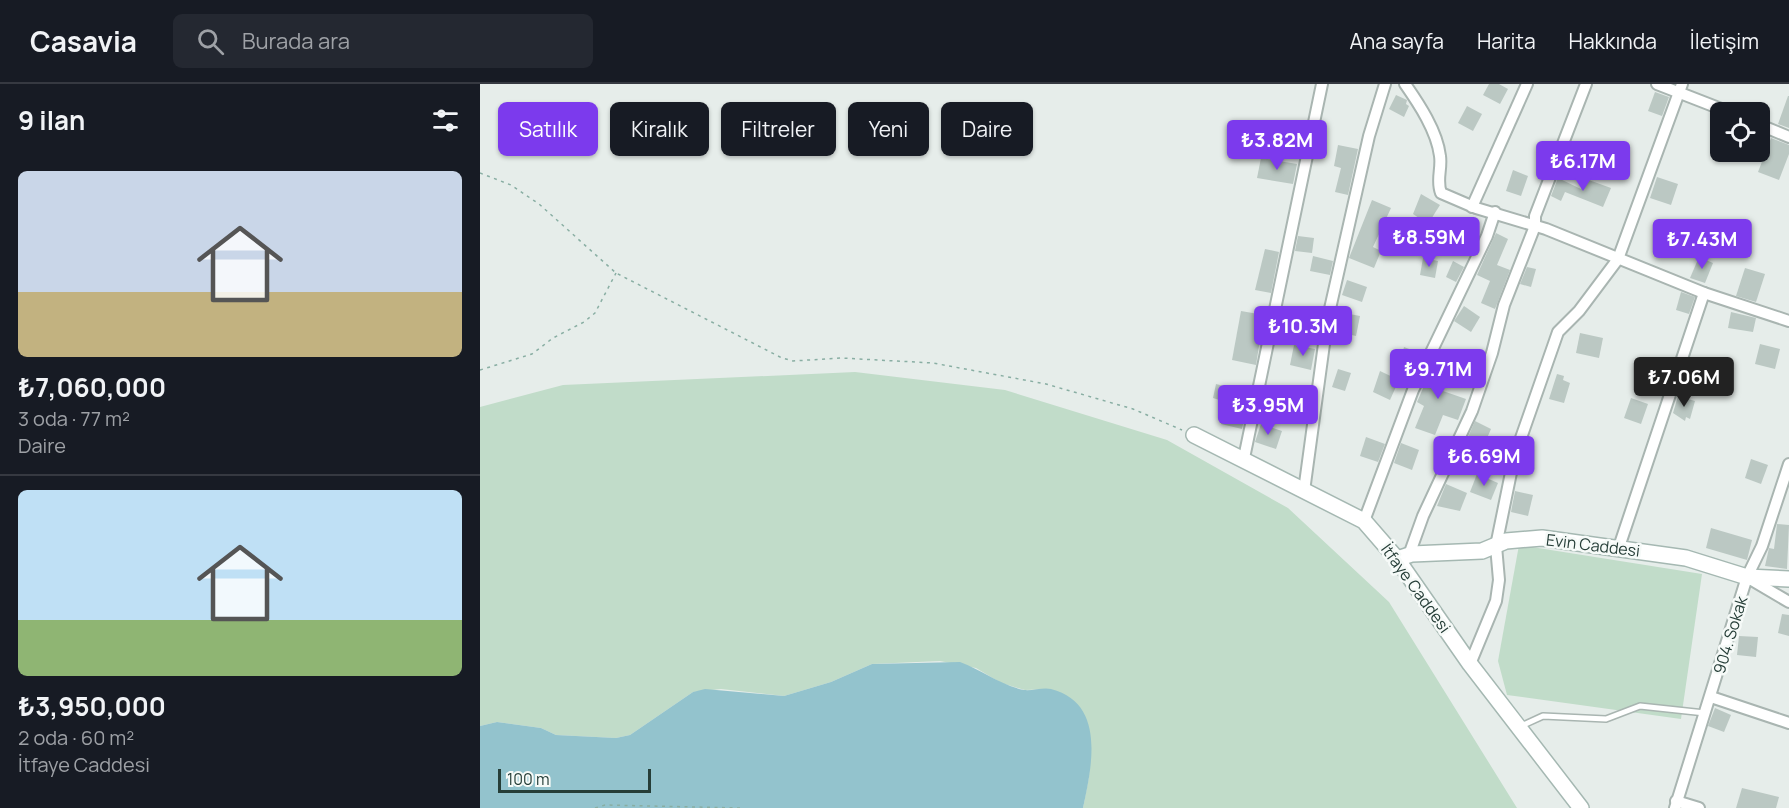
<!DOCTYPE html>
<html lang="tr">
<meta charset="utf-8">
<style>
body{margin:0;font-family:Manrope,sans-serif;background:#242831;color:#f1f3f6;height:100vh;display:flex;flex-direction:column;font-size:22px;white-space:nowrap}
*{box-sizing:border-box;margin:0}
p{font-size:20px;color:#9ea1a6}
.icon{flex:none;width:33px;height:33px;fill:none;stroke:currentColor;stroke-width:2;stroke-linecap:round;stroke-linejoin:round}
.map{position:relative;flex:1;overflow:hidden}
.sheet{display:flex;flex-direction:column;background:#171b24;width:480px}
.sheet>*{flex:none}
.hud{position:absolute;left:18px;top:18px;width:570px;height:54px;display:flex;gap:12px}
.fabs{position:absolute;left:1230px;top:18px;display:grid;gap:12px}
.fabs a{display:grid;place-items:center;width:60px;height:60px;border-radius:9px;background:#171b24;box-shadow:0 2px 4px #0004;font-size:30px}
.scale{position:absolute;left:18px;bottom:15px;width:153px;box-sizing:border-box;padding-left:6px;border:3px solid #263e38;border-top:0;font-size:16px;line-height:21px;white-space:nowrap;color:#263e38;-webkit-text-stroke:4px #f6faf8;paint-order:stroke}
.price{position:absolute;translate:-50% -51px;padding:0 14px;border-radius:6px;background:#7c3aed;color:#fff;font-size:20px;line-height:39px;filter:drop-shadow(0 2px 3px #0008)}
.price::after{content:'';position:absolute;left:50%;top:36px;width:18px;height:14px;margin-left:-9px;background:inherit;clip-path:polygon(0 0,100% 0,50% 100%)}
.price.on{background:#222;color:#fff}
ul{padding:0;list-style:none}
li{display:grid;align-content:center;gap:12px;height:318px;padding:0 18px}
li+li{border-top:2px solid #363941}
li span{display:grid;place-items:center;height:186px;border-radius:9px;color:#555}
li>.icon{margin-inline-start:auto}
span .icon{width:108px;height:108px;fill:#fffc;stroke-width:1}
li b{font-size:26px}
h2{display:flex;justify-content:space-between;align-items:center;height:72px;padding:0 18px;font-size:26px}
.chip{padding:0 21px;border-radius:9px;background:#171b24;box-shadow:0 2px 4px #0004;font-size:21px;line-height:54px}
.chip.on{background:#7c3aed;color:#fff}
header{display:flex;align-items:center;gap:36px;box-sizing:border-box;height:84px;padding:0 30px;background:#171b24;border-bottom:2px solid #363941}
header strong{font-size:28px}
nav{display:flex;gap:33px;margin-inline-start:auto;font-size:21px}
.search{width:420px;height:54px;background:#242831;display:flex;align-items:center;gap:15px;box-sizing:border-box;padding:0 21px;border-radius:9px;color:#9ea1a6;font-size:22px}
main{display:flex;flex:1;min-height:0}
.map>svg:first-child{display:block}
</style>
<header>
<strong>Casavia</strong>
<div class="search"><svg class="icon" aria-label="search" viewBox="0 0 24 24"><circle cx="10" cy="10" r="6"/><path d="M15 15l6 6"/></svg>Burada ara</div>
<nav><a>Ana sayfa</a><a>Harita</a><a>Hakkında</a><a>İletişim</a></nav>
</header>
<main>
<section class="sheet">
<h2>9 ilan<svg class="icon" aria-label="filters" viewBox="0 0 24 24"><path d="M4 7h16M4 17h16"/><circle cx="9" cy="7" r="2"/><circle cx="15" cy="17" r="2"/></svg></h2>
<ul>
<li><span style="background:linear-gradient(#c9d6e8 65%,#c2b280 0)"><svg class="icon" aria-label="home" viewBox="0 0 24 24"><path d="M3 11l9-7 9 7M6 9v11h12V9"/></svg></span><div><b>₺7,060,000</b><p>3 oda · 77 m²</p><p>Daire</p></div></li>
<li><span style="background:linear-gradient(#bfe0f5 70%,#8fb573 0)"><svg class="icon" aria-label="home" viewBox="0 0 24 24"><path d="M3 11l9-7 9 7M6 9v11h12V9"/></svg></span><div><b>₺3,950,000</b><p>2 oda · 60 m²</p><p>İtfaye Caddesi</p></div></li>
</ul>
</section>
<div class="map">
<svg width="1309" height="724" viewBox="0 0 1309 724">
<rect width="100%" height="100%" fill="#e6edea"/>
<g fill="#c1dcc9">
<polygon points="375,288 525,306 687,356 808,424 909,518 1037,724 603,724 609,693 611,659 570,605 545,606 521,599 496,584 460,577 392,580 351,598 304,612 241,605 213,608 150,651 136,654 76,651 61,644 17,638 0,642 0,323 83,301"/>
<polygon points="1039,461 1222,490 1201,635 1027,611 1018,577"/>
</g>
<path fill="#93c3cd" d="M480,578c22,8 40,23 64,28 9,1 19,-3 27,-1 55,14 41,77 32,119h-603v-82l17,-4 44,6 15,7 60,3 14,-3 63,-43 12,-3 79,7 47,-14 41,-18z"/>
<g fill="#bbc8c3">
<polygon points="1009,0 1019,0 1028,5 1020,20 1003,11"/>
<polygon points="1175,8 1189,13 1182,32 1168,27"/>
<polygon points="916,11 927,16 926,20 929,22 924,33 909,25"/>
<polygon points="1308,12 1309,12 1309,44 1298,40"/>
<polygon points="987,22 1002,30 993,47 978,39"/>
<polygon points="1291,54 1309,61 1309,70 1299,96 1278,88"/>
<polygon points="858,61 878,65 868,111 855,108 861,84 854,82"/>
<polygon points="781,74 817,80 813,100 777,94"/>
<polygon points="1033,86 1048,92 1041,112 1026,107"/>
<polygon points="1177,93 1198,100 1191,121 1170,114"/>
<polygon points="1078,94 1101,105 1106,95 1131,104 1123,123 1085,108 1081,117 1071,112"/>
<polygon points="941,110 960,121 948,140 933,130"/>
<polygon points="892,116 911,124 893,163 901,167 894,184 869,174"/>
<polygon points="1016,149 1028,155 1017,181 1030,186 1015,225 1001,219 1010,197 997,191"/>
<polygon points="818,152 834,154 832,169 815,167"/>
<polygon points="785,165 799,168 791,209 775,206"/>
<polygon points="833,172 853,177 850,191 830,187"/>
<polygon points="1219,173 1233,179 1225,199 1210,194"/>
<polygon points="943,174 958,177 955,194 940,191"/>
<polygon points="973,177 984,183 976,198 966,193"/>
<polygon points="1047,183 1056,185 1051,203 1040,200"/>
<polygon points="1265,184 1285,190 1276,218 1256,212"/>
<polygon points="867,196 887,203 882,218 862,211"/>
<polygon points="1201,208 1215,213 1209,230 1196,226"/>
<polygon points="984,222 1000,233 991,248 974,237"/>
<polygon points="761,227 784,231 776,281 752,276"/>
<polygon points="859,228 880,232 876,252 855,247"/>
<polygon points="1251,228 1276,234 1273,248 1248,244"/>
<polygon points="1100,249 1123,254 1119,274 1096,269"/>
<polygon points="1280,260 1300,265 1295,285 1275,280"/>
<polygon points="814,261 835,265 831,286 810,281"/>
<polygon points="924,263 942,270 933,289 919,283"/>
<polygon points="955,277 972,283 963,307 986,315 978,336 963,331 955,351 935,344 944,322 937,318"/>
<polygon points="858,285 871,289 865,307 852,303"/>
<polygon points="900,287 919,296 910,316 893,308"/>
<polygon points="1077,290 1084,292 1083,296 1090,299 1084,319 1069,315"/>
<polygon points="736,300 764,307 760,326 766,327 762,345 741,340 746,318 733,314"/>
<polygon points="1198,312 1215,317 1210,335 1206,333 1205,337 1193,329"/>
<polygon points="1151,314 1168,320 1161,340 1144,334"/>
<polygon points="995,337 1011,345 1004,361 988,353"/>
<polygon points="781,340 802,347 796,365 775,358"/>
<polygon points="886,353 905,360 898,378 880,372"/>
<polygon points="921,359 939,366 932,386 914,379"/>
<polygon points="1271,375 1288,381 1281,400 1265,394"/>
<polygon points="997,390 1018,399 1011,416 990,408"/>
<polygon points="966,400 987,409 980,427 957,422"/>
<polygon points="1035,407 1053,411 1048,432 1031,428"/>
<polygon points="1297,440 1309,441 1307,485 1285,482 1289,464 1294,465"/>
<polygon points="1231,444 1272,456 1267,476 1226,464"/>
<polygon points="1302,530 1309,531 1309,552 1298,549"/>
<polygon points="1259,552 1278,553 1276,573 1257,571"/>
<polygon points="1235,624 1251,631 1244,648 1228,642"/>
<polygon points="1262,704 1299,713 1296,724 1256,724"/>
</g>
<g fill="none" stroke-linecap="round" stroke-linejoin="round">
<defs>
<polyline id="lane" points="1039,643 1063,632 1126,635 1160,622 1225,629"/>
<g id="street">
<path d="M925,0c14,20 32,47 35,72 2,13 -4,24 1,37l35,15 70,21 158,64 85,28"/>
<polyline points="1177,0 1249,28"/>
<polyline points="1280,41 1309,53"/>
<polyline points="992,123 1047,0"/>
<polyline points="764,374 842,0"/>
<polyline points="824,407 847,238 889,52 905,0"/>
<polyline points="884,437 933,306 1007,152 1015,128"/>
<polyline points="1139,463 1224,209"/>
<polyline points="929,471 943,432 992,327 1012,269 1024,221 1055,142 1055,132 1106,0"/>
<polyline points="1270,495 1309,518"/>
<polyline points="990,580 1016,517 1019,496 1016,462 1034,374 1078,248 1099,227 1138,175 1202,0"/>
<polyline points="1231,613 1309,639"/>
<polyline points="1196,717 1219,724"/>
<polyline points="1195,724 1267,493 1282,462 1309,380"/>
</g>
<g id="secondary">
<polyline points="714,351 884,437 917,475 990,580 1101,724"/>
<polyline points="917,475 932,470 1002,467 1026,457 1062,454 1206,474 1267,493 1309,495"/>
</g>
</defs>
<use href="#lane" stroke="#a9b5b1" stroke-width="8"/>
<use href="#street" stroke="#a9b5b1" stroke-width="14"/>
<use href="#secondary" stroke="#a5b8b2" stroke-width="18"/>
<g stroke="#89aea3" stroke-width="1.5" stroke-dasharray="3 4.5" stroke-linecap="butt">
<polyline points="0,89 31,101 59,120 136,189 302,274 313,277 361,274 453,279 566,300 653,325 702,346"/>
<polyline points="0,286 52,270 73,254 104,238 115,229 136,189"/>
<polyline points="115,724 125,721 261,724"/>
</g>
<use href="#lane" stroke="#fff" stroke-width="5"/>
<use href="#street" stroke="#fff" stroke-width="10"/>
<use href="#secondary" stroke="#fff" stroke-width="15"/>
</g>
<g text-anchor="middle" stroke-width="5" stroke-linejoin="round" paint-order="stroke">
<g font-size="16" fill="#263e38" stroke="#f6faf8">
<text transform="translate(1113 461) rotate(7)" y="6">Evin Caddesi</text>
<text transform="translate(936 504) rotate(54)" y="6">İtfaye Caddesi</text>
<text transform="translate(1250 551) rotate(-73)" y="6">904. Sokak</text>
</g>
</g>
</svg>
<div class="fabs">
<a><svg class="icon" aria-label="locate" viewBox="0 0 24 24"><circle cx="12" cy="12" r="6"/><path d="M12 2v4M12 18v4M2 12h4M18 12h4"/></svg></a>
</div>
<div class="scale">100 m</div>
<b class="price" style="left:797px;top:87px">₺3.82M</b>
<b class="price" style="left:1103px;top:108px">₺6.17M</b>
<b class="price" style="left:949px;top:184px">₺8.59M</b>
<b class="price" style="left:1222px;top:186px">₺7.43M</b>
<b class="price" style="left:823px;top:273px">₺10.3M</b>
<b class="price" style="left:958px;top:316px">₺9.71M</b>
<b class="price on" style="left:1204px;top:324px">₺7.06M</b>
<b class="price" style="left:788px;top:352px">₺3.95M</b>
<b class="price" style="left:1004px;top:403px">₺6.69M</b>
<div class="hud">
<a class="chip on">Satılık</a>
<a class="chip">Kiralık</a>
<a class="chip">Filtreler</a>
<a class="chip">Yeni</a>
<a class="chip">Daire</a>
</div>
</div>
</main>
